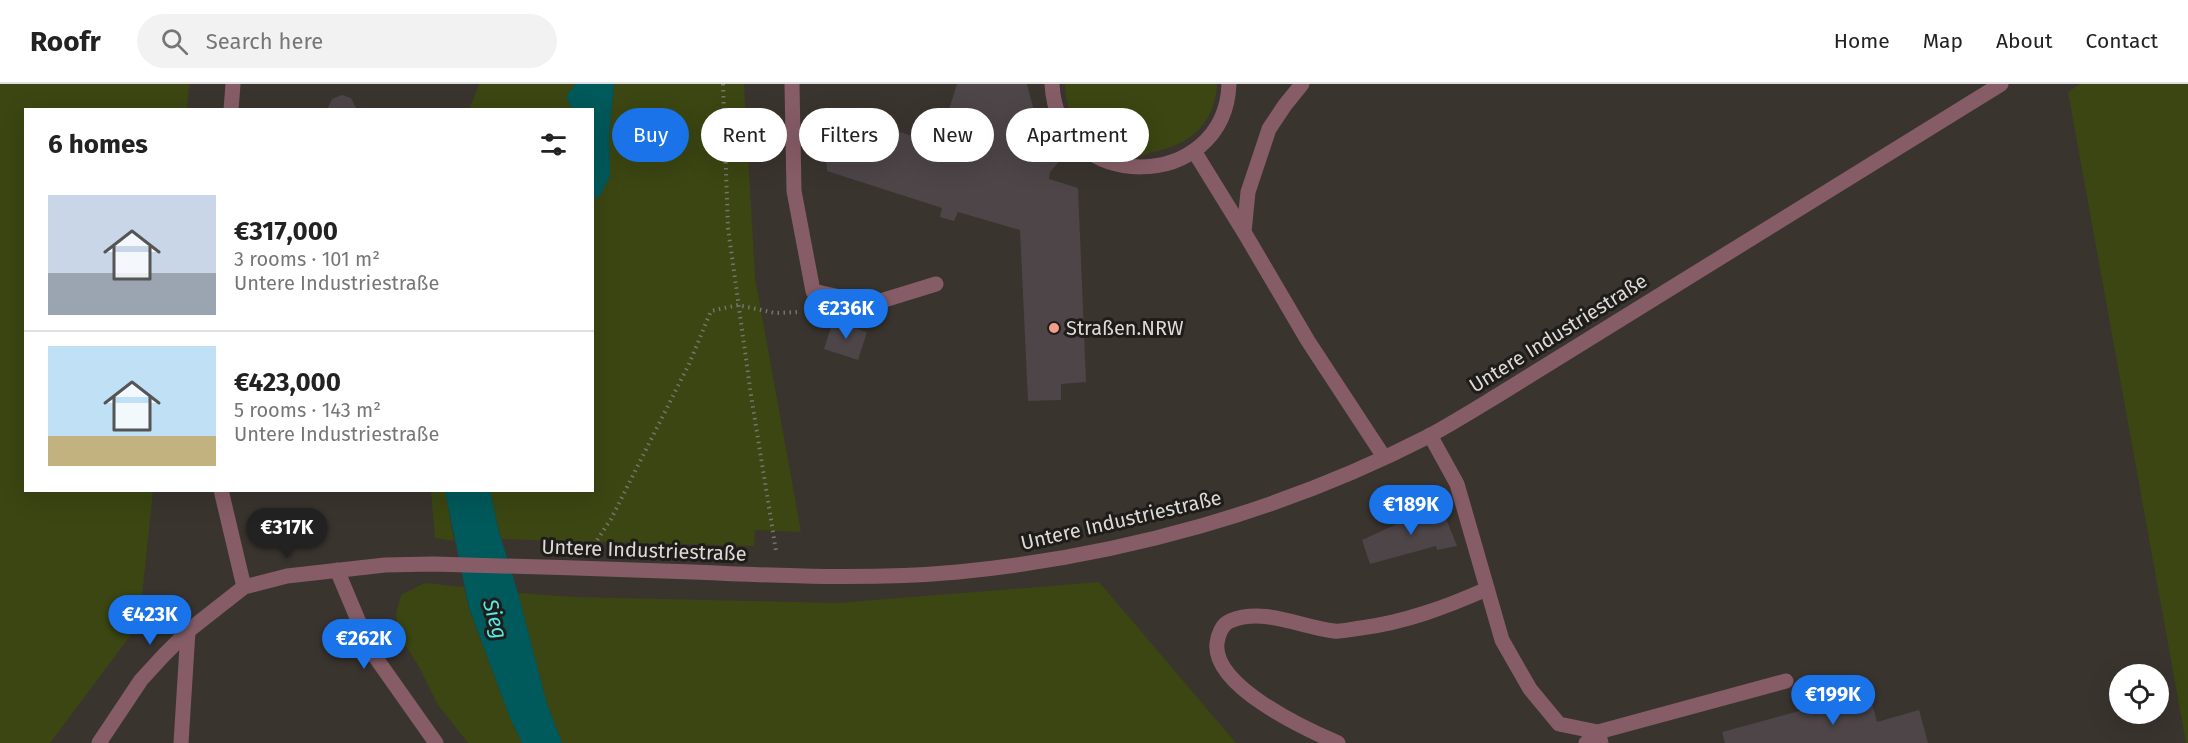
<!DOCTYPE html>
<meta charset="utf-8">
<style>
body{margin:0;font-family:"Fira Sans",sans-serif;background:#f2f2f2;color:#222;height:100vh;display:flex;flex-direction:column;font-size:22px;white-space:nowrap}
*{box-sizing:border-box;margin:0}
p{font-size:20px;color:#767676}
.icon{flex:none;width:33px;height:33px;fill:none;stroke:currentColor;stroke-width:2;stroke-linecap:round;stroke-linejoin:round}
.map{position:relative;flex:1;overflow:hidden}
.side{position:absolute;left:24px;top:24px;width:570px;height:384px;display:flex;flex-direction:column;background:#fff;border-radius:0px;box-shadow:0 6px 24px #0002}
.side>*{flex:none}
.hud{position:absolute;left:612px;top:24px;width:570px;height:54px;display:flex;gap:12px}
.fabs{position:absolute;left:2109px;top:580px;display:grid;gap:12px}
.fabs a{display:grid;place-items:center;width:60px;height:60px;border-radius:50%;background:#fff;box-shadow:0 6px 24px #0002;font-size:30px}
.price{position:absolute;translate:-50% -51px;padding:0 14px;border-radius:21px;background:#1a73e8;color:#fff;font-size:20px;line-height:39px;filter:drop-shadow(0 2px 3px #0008)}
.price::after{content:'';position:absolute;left:50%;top:36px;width:18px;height:14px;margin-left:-9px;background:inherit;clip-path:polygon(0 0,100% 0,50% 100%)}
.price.active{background:#222;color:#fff}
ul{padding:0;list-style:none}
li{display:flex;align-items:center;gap:18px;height:150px;padding:0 24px}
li+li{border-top:2px solid #e0e0e0}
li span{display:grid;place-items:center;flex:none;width:168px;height:120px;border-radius:0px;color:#555}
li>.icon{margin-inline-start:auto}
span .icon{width:72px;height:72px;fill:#fffc;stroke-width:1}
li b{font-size:26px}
h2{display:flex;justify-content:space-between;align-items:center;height:72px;padding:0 24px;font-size:26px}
.tag{padding:0 21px;border-radius:27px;background:#fff;box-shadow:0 6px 24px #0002;font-size:21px;line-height:54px}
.tag.active{background:#1a73e8;color:#fff}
header{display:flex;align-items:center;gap:36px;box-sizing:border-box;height:84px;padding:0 30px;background:#fff;border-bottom:2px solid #e0e0e0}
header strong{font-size:28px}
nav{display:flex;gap:33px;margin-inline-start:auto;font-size:21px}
.search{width:420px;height:54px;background:#f2f2f2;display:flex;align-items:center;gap:15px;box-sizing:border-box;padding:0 21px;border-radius:33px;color:#767676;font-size:22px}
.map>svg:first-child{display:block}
</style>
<header>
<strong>Roofr</strong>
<div class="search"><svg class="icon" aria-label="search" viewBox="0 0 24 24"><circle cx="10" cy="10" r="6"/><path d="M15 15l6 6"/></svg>Search here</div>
<nav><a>Home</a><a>Map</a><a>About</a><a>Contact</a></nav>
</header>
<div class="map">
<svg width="2188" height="659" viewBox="0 0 2188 659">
<rect width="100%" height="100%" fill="#3a342f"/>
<g fill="#3b4612">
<polygon points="0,0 189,0 187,25 26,26 26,406 153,407 139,540 50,659 0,659"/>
<polygon points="479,0 576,0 566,12 572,25 469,26"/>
<polygon points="614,0 744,0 755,193 801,448 755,446 754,462 501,455 490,407 592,406 593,116 601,110 610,92 609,52"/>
<path d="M1065,0h152c-2,40 -28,61 -64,68 -7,2 -16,6 -23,6 -5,-1 -12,-5 -17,-7 -29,-13 -48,-35 -48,-67z"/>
<polygon points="2080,0 2188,0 2188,659 2186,659 2068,8"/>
<polygon points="431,407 445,407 454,457 435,454"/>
<polygon points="1099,498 1236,659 562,659 547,620 518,509 575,513 837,519"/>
<polygon points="425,499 464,503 469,525 510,634 522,659 468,659 438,621 418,581 399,552 396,530 401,511"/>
</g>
<g fill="#00595a">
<polygon points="576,0 614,0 609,52 610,92 601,110 593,116 592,26 572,25 566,12"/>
<polygon points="445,407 490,407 499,448 518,509 547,620 562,659 522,659 510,634 469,524"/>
</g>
<g fill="#4d4548">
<polygon points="957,0 1027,0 1036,35 1045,49 1065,71 1050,88 1049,95 1078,104 1086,298 1061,300 1061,316 1028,317 1020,146 958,128 954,137 940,133 942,124 827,87 823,24 938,60"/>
<polygon points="342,11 351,14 357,26 327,26 332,15"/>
<polygon points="833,237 867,248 858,276 824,265"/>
<polygon points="1427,420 1438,428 1447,437 1457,462 1437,466 1436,462 1370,480 1362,456 1412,433 1409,429"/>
<polygon points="1869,608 1877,638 1919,626 1928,659 1725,659 1722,648"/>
</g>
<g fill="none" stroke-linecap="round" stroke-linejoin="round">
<g stroke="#78736e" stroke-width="4" stroke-dasharray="1.5 4.5" stroke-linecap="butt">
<polyline points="723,0 728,144 751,311 776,467"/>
<polyline points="594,461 611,435 689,280 711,227 738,221 775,229 800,228"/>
</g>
<g stroke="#865d66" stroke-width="15">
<polyline points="792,0 794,107 813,207 871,220 936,200"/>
<path d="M1052,0c6,112 173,109 177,0"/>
<polyline points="1302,0 1285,21 1269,45 1248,108 1244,148 1308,257 1384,373"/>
<polyline points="231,26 233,0"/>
<polyline points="1194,67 1244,148"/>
<polyline points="1430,351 1457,400 1502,556 1530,605 1559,640 1598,648 1786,597"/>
<polyline points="221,406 244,503"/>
<polyline points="337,486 371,567 436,659"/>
<path d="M99,659l42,-63 23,-25 24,-24 56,-44 43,-11 98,-11 48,-1c87,2 173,5 260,8 88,4 177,8 265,0 164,-16 325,-61 471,-136 24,-13 48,-28 71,-42l501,-310"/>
<polyline points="181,659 188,547"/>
<path d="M1338,659c-33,-14 -126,-57 -121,-100 1,-8 5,-19 13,-22 34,-14 70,6 104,10 8,1 18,-2 27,-3 45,-6 85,-21 126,-39"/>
<polyline points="1586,659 1598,648 1601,659"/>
</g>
</g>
<circle fill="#f49d8b" stroke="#1f1d1a" stroke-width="2" cx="1054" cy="244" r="6"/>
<g text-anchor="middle" stroke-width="6" stroke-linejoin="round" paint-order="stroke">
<g font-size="20" fill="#dddad7" stroke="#1f1d1a" text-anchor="start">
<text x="1066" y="251">Straßen.NRW</text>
</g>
<g font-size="20" fill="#dddad7" stroke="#1f1d1a">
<text transform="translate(1558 249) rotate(-32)" y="7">Untere Industriestraße</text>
<text transform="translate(1121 436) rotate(-13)" y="7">Untere Industriestraße</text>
<text transform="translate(644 466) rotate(2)" y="7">Untere Industriestraße</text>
</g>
<g font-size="21" font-style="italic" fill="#58e6e8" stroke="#1f1d1a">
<text transform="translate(495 535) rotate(74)" y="7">Sieg</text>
</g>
</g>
</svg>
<div class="fabs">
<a><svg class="icon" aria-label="locate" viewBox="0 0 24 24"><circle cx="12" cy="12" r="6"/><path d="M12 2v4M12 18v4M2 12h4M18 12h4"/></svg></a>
</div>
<b class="price" style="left:846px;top:256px">€236K</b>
<b class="price" style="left:1411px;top:452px">€189K</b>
<b class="price active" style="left:287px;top:475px">€317K</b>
<b class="price" style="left:150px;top:562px">€423K</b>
<b class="price" style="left:364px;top:586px">€262K</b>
<b class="price" style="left:1833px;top:642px">€199K</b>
<div class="hud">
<a class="tag active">Buy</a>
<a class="tag">Rent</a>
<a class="tag">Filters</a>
<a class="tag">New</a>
<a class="tag">Apartment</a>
</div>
<section class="side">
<h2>6 homes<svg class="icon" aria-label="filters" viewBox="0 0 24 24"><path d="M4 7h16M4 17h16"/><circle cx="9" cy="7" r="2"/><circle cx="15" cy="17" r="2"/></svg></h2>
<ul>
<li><span style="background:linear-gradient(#c9d6e8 65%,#9aa5b1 0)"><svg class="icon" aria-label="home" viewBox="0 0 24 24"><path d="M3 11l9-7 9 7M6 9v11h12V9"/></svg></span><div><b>€317,000</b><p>3 rooms · 101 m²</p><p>Untere Industriestraße</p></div></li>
<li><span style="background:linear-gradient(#bfe0f5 75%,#c2b280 0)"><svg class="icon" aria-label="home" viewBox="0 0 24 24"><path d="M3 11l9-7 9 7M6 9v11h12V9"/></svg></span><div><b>€423,000</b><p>5 rooms · 143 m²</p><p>Untere Industriestraße</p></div></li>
</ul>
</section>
</div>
